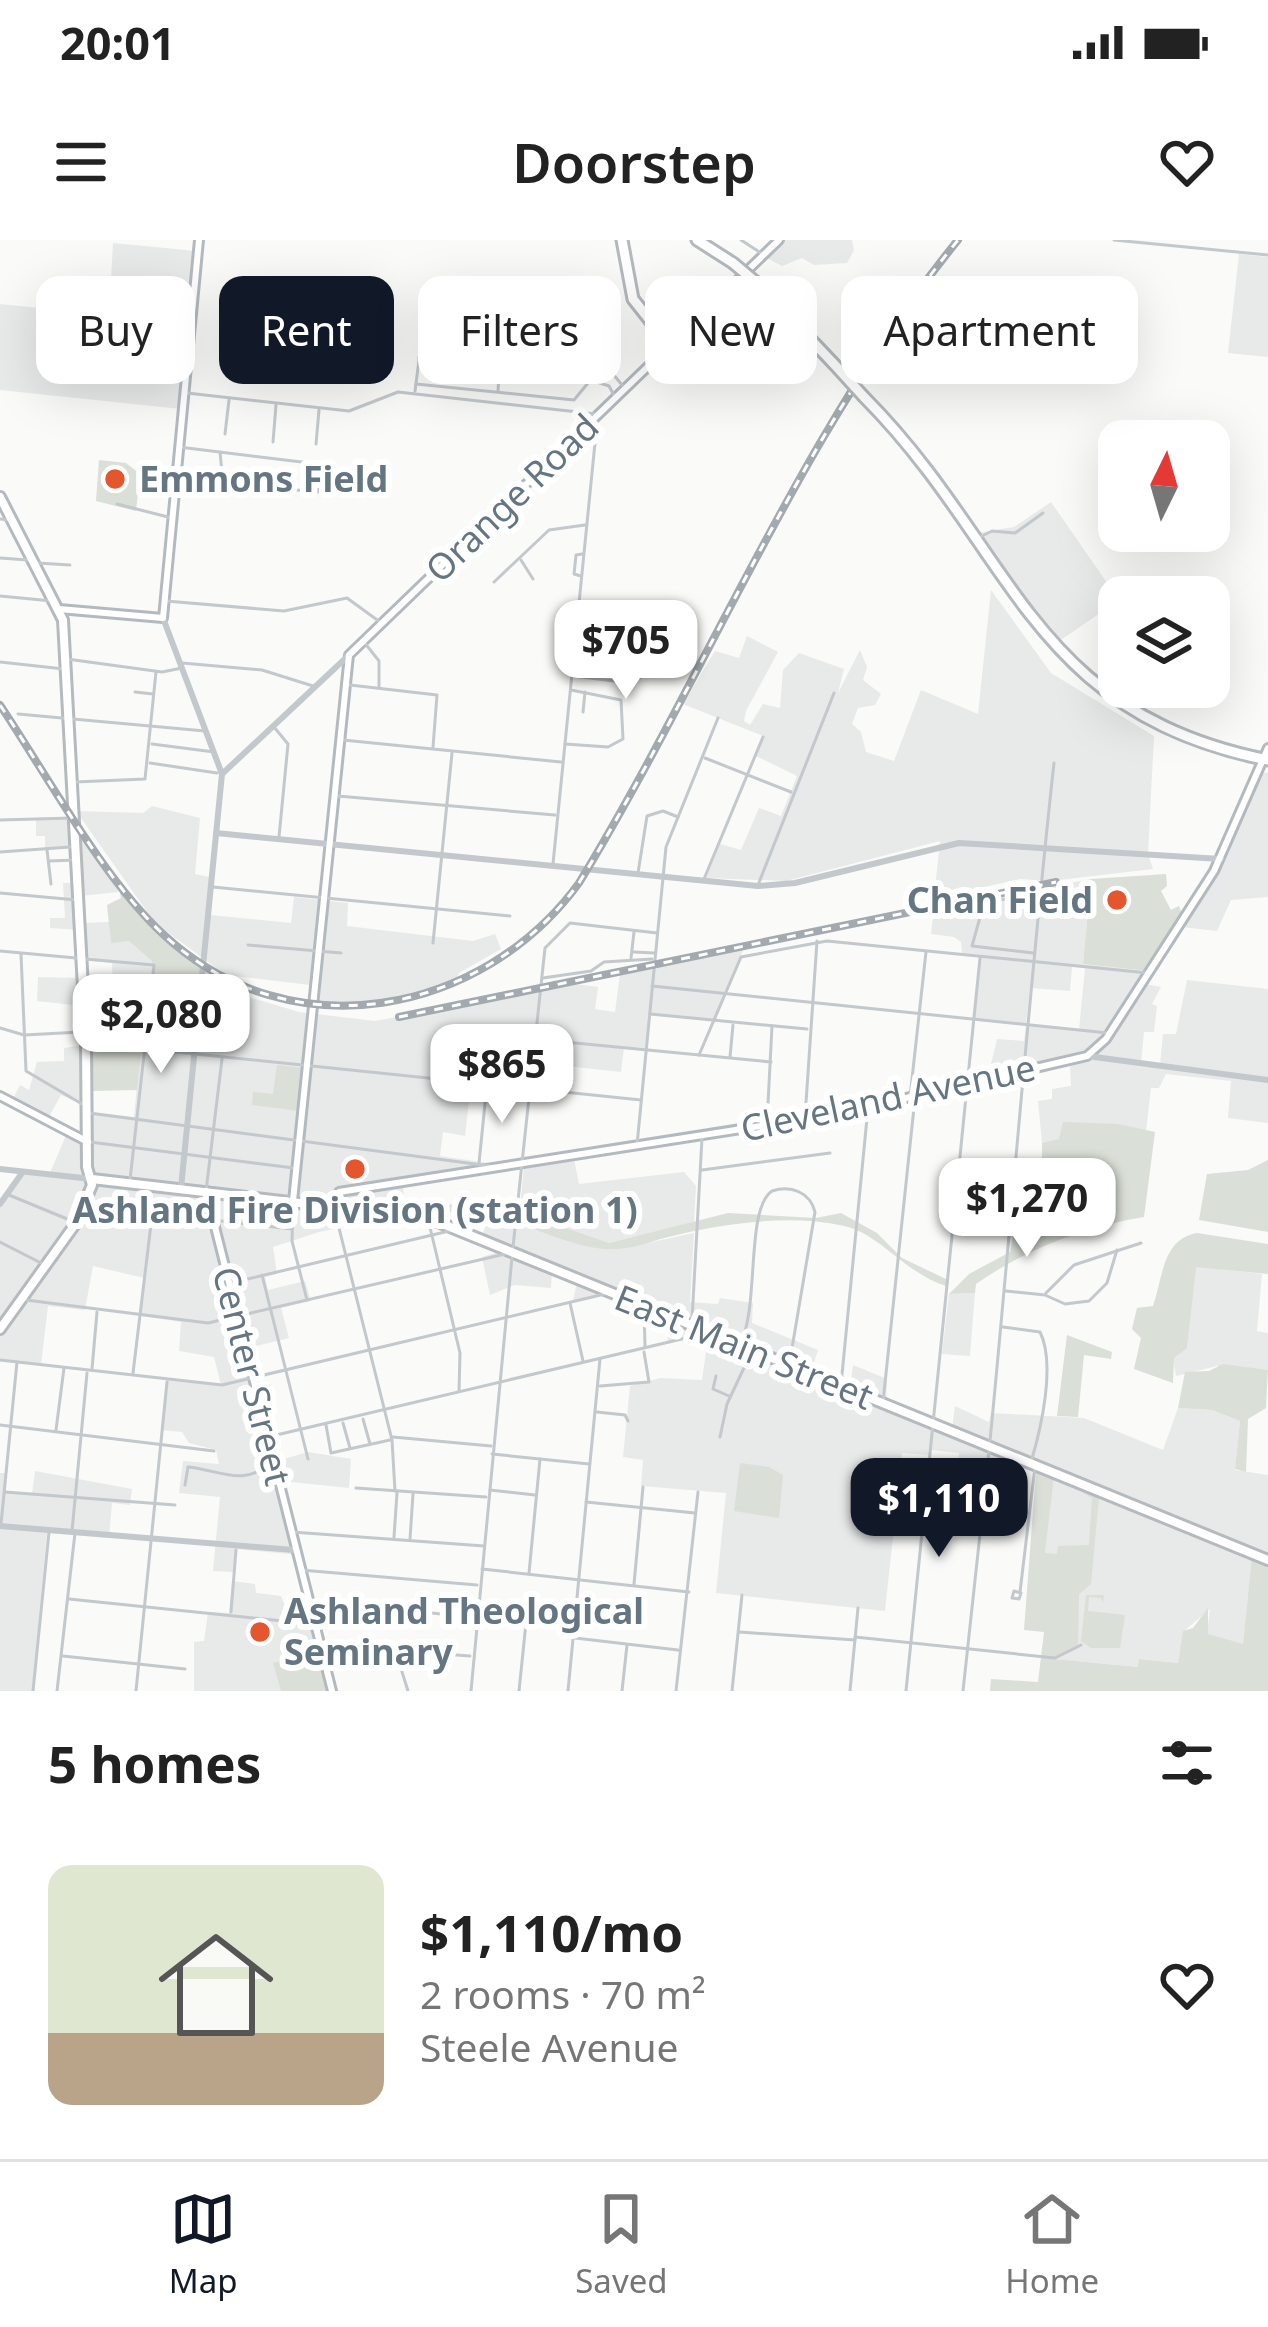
<!DOCTYPE html>
<meta charset="utf-8">
<style>
body{margin:0;font-family:"Noto Sans",sans-serif;background:#f6f6f6;color:#222;height:100vh;display:flex;flex-direction:column;font-size:45px;white-space:nowrap}
*{box-sizing:border-box;margin:0}
p{font-size:39px;color:#767676}
.icon{flex:none;width:66px;height:66px;fill:none;stroke:currentColor;stroke-width:2;stroke-linecap:round;stroke-linejoin:round}
.map{position:relative;height:1451px;overflow:hidden}
.drawer{display:flex;flex-direction:column;background:#fff;flex:1}
.drawer>*{flex:none}
.guide{position:absolute;left:36px;top:36px;width:1197px;height:108px;display:flex;gap:24px}
.needle{width:78px;rotate:5deg}
.tools{position:absolute;left:1098px;top:180px;display:grid;gap:24px}
.tools a{display:grid;place-items:center;width:132px;height:132px;border-radius:24px;background:#fff;box-shadow:0 12px 48px #0002;font-size:60px}
.price{position:absolute;translate:-50% -102px;padding:0 27px;border-radius:24px;background:#fff;color:#222;font-size:39px;line-height:78px;filter:drop-shadow(0 3px 6px #0008)}
.price::after{content:'';position:absolute;left:50%;top:72px;width:36px;height:27px;margin-left:-18px;background:inherit;clip-path:polygon(0 0,100% 0,50% 100%)}
.price.selected{background:#111827;color:#fff}
ul{padding:0;list-style:none}
li{display:flex;align-items:center;gap:36px;height:300px;padding:0 48px}
li+li{border-top:3px solid #e0e0e0}
li span{display:grid;place-items:center;flex:none;width:336px;height:240px;border-radius:24px;color:#555}
li>.icon{margin-inline-start:auto}
span .icon{width:144px;height:144px;fill:#fffc;stroke-width:1}
li b{font-size:51px}
h2{display:flex;justify-content:space-between;align-items:center;height:144px;padding:0 48px;font-size:51px}
.tag{padding:0 42px;border-radius:24px;background:#fff;box-shadow:0 12px 48px #0002;font-size:42px;line-height:108px}
.tag.selected{background:#111827;color:#fff}
.status{display:flex;justify-content:space-between;align-items:center;height:84px;padding:0 60px;background:#fff;direction:ltr}
.status svg{height:33px;fill:currentColor}
header{display:flex;justify-content:space-between;align-items:center;height:156px;padding:0 48px;background:#fff;font-size:54px;font-weight:600}
.tab-bar{display:flex;justify-content:space-around;align-items:center;height:168px;border-top:3px solid #e0e0e0;background:#fff;font-size:33px;color:#767676}
.tab-bar a{display:grid;justify-items:center;gap:6px}
.tab-bar .selected{color:#111827}
.map>svg:first-child{display:block}
</style>
<div class="status"><b>20:01</b><svg viewBox="0 0 49 12"><path d="M0 12V9h3v3zM5 12V6h3v6zM10 12V3h3v9zM15 12V0h3v12zM26 1h20v11H26zM47 4h2v5h-2z"/></svg></div>
<header><svg class="icon" aria-label="menu" viewBox="0 0 24 24"><path d="M4 6h16M4 12h16M4 18h16"/></svg>Doorstep<svg class="icon" aria-label="heart" viewBox="0 0 24 24"><path d="M12 20l-8-8c-3-5 5-10 8-4 3-6 11-1 8 4z"/></svg></header>
<div class="map">
<svg width="1268" height="1451" viewBox="0 0 1268 1451">
<rect width="100%" height="100%" fill="#fafaf8"/>
<g fill="#e8e9e9" fill-rule="evenodd">
<polygon points="783,0 852,0 854,10 847,23 814,25 802,18 782,26 765,17"/>
<polygon points="113,3 196,11 181,169 0,150 0,64 109,75"/>
<polygon points="1239,14 1268,17 1268,117 1228,113"/>
<polygon points="1051,262 1119,360 1055,404 977,293 1014,287"/>
<polygon points="991,350 1051,433 1154,496 1148,614 1153,629 1051,641 1020,639 934,658 940,601 786,641 706,638 720,604 741,610 759,568 781,576 797,536 756,516 763,496 683,464 715,411 739,418 747,396 778,412 746,471 744,481 750,485 763,464 780,468 783,430 799,413 844,429 838,453 860,410 867,427 863,440 881,454 875,465 858,468 852,484 861,492 866,512 894,521 921,450 978,474"/>
<polygon points="1261,532 1268,533 1268,657 1231,660 1217,691 1182,687 1220,624"/>
<polygon points="152,566 200,578 195,634 214,638 211,675 291,683 294,657 348,663 347,686 473,701 495,694 501,709 459,733 455,742 372,762 308,764 310,745 226,735 155,683 76,571 143,573"/>
<polygon points="72,577 117,641 118,652 81,656 82,683 109,682 111,702 129,701 156,724 202,726 235,745 232,752 299,772 375,781 575,744 598,747 595,769 615,772 620,734 743,710 715,780 649,775 645,808 624,807 621,832 556,825 559,800 535,797 528,850 471,844 465,896 443,892 440,916 488,923 488,932 403,945 406,978 389,976 389,984 376,989 374,981 319,992 273,1007 277,1034 265,1037 268,1050 305,1041 311,1061 281,1068 289,1098 248,1108 277,1221 308,1212 351,1219 349,1248 281,1241 300,1315 236,1309 233,1332 213,1331 220,1257 179,1253 183,1221 219,1224 216,1210 189,1203 182,1192 161,1190 167,1139 221,1145 214,1117 179,1111 181,1082 141,1076 144,1038 93,1026 85,1070 48,1066 41,1125 0,1120 0,963 25,930 50,933 67,893 88,904 91,872 134,877 140,813 91,810 89,868 61,855 46,882 11,863 20,845 29,850 37,822 64,821 64,808 84,805 82,766 37,761 38,737 82,738 83,752 113,751 112,723 81,720 79,690 50,688 50,678 65,678 63,643 77,643 74,608 45,609 45,596 36,596 36,578"/>
<path d="M1091,639l-8,85 65,7 -3,13 16,3 -9,17 5,2 -3,26h-10l-3,31 19,2 3,-31h13l11,-54 81,9v134l-40,-5 3,-37 -65,-7 -7,14h-8l-5,43 -104,12 -4,-42 14,-2v-10l19,-3 -1,-22 -83,17 10,-42 27,2 2,-16 -52,-6 6,-64 -18,-2 -1,-11 -7,-5 -23,-3 3,-25zM1072,727l13,1 -6,62 -53,-6 4,-36 40,3z"/>
<polygon points="574,919 579,944 684,932 696,946 694,982 609,1003 519,977 524,927"/>
<polygon points="491,973 596,1007 618,1009 694,993 690,1062 718,1064 720,1058 753,1063 752,1083 818,1110 811,1132 850,1148 853,1125 887,1139 886,1164 952,1189 955,1166 989,1182 991,1173 1084,1178 1163,1210 1178,1168 1212,1170 1240,1181 1235,1230 1268,1235 1268,1322 1252,1316 1243,1405 1207,1394 1210,1369 1183,1392 1178,1423 1140,1419 1139,1427 1054,1419 1044,1321 1054,1239 1019,1223 1011,1249 987,1246 987,1236 957,1234 959,1213 931,1210 929,1215 902,1213 885,1371 716,1353 726,1253 641,1246 643,1220 623,1217 630,1146 660,1138 702,1140 708,1098 697,1093 668,1104 666,1078 606,1053 573,1061 577,1042 552,1032 551,1048 514,1045 490,1055 482,1017 498,1012 498,1005 481,998"/>
<polygon points="1195,1026 1262,1034 1257,1091 1268,1093 1268,1130 1217,1126 1176,1136 1173,1118 1187,1108"/>
<polygon points="975,1053 970,1116 942,1114 949,1054"/>
<polygon points="35,1231 132,1249 130,1265 112,1263 109,1298 47,1293 32,1451 0,1451 0,1233 6,1233 4,1251 32,1254"/>
<polygon points="232,1341 255,1344 256,1353 281,1356 291,1381 313,1384 332,1451 194,1451 194,1402 204,1401 208,1372 229,1373"/>
</g>
<g fill="#dadfd7">
<polygon points="99,220 126,223 140,234 136,271 96,261"/>
<polygon points="1166,634 1167,646 1161,651 1171,670 1179,666 1182,674 1148,731 1083,724 1091,639"/>
<polygon points="117,641 166,701 202,726 201,745 155,739 152,721 129,701 111,703 107,665 121,658"/>
<polygon points="91,810 141,813 137,850 92,851"/>
<polygon points="277,825 304,828 299,871 252,865 253,852 273,854"/>
<path d="M1063,882l55,2 37,8 -11,85c-60,10 -118,32 -168,67l-1,9 -26,1 20,-20 41,-22 3,-15h10l15,-16 14,-42 -10,-4v-32l17,-4z"/>
<polygon points="1268,920 1268,992 1199,980 1207,934 1248,930"/>
<path d="M466,961l29,1 16,14 25,2 73,25 119,-30 88,5 25,-5 36,20 25,25 44,21v7c-40,-12 -67,-53 -102,-60 -55,-12 -118,-3 -172,10 -18,4 -35,12 -54,13 -59,3 -115,-48 -177,-35l-1,-7z"/>
<path d="M1197,993l71,11v30l-72,-7 -9,81 -13,10 -1,25 -39,-14 7,-31 -9,-9 5,-21 16,-2c10,-28 9,-67 44,-73z"/>
<polygon points="1067,1095 1112,1112 1111,1119 1084,1115 1078,1177 1057,1176"/>
<polygon points="1223,1124 1268,1130 1266,1168 1248,1179 1246,1232 1235,1229 1240,1181 1212,1170 1178,1168 1185,1132 1209,1131"/>
<polygon points="740,1223 769,1227 783,1235 779,1278 734,1271"/>
<polygon points="1036,1231 1054,1239 1045,1313 1057,1314 1058,1306 1089,1305 1092,1258 1083,1253 1099,1257 1091,1344 1079,1354 1078,1405 1055,1419 1138,1427 1139,1419 1178,1423 1183,1391 1193,1388 1208,1368 1208,1394 1243,1404 1252,1315 1268,1322 1268,1451 990,1451 991,1439 1038,1442 1044,1392 1024,1390"/>
<polygon points="1086,1355 1104,1355 1103,1363 1101,1358 1089,1357 1088,1371 1125,1375 1120,1408 1091,1408 1081,1401"/>
<polygon points="320,1411 331,1451 281,1451 273,1423"/>
</g>
<g fill="none" stroke-linecap="round" stroke-linejoin="round">
<defs>
<g id="secondary">
<polyline points="59,369 163,378 199,0"/>
<polyline points="0,856 88,902"/>
<polyline points="206,951 332,1451"/>
<polyline points="293,961 349,415 779,0"/>
<polyline points="333,966 339,952 837,874 1087,816 1106,799 1214,631 1268,508"/>
</g>
<g id="primary">
<polyline points="0,257 63,380 86,803 87,927 92,945 76,983 0,1089"/>
<polyline points="92,939 428,978 1268,1320"/>
</g>
<g id="trunk">
<polyline points="622,0 633,59 671,107"/>
<polyline points="697,0 733,23"/>
<polyline points="758,44 833,123"/>
<path d="M864,157c151,152 164,315 404,363"/>
</g>
</defs>
<use href="#secondary" stroke="#b3babf" stroke-width="12"/>
<use href="#primary" stroke="#b5babe" stroke-width="14"/>
<use href="#trunk" stroke="#b4b9bd" stroke-width="15"/>
<g stroke="#c3c8cc" stroke-width="3">
<polyline points="741,0 764,15"/>
<polyline points="1114,0 1268,15"/>
<polyline points="424,89 591,107 622,145"/>
<polyline points="599,112 604,56"/>
<polyline points="419,117 569,133 609,146 615,157"/>
<polyline points="416,144 574,160 588,143"/>
<polyline points="415,151 425,74 436,62 602,81"/>
<polyline points="498,151 501,101"/>
<polyline points="187,153 349,171 398,152 596,174"/>
<polyline points="225,194 229,160"/>
<polyline points="273,202 276,165"/>
<polyline points="316,204 319,170"/>
<polyline points="179,207 318,224 318,252 223,243 220,212"/>
<polyline points="117,264 172,278"/>
<polyline points="0,279 10,280"/>
<polyline points="978,298 992,291 1015,293 1043,273"/>
<polyline points="0,318 28,320"/>
<polyline points="521,320 533,339"/>
<polyline points="37,323 70,325"/>
<polyline points="581,336 574,334 576,315 582,314"/>
<polyline points="494,342 549,290 585,285"/>
<polyline points="0,356 52,361"/>
<polyline points="166,361 284,371 347,358 380,382"/>
<polyline points="364,402 379,421 379,447"/>
<polyline points="67,419 162,432 182,428"/>
<polyline points="0,422 64,429"/>
<polyline points="182,423 262,430 313,446"/>
<polyline points="573,436 623,442 641,437 643,425"/>
<polyline points="350,445 437,455 433,507"/>
<polyline points="135,452 153,454"/>
<polyline points="583,472 585,452"/>
<polyline points="18,474 205,491"/>
<polyline points="274,487 288,504 279,597"/>
<polyline points="343,500 561,522"/>
<polyline points="152,504 214,512"/>
<polyline points="565,504 608,507 623,499 621,460 571,450"/>
<polyline points="705,518 791,552"/>
<polyline points="150,523 217,533"/>
<polyline points="75,542 145,539 156,432"/>
<polyline points="338,556 555,575"/>
<polyline points="0,580 72,578"/>
<polyline points="47,610 51,644"/>
<polyline points="0,612 70,607"/>
<polyline points="49,621 75,620"/>
<polyline points="553,624 596,193 593,181"/>
<polyline points="638,633 647,576 663,571 678,577"/>
<polyline points="704,639 763,497"/>
<polyline points="758,645 834,453"/>
<polyline points="213,647 510,676"/>
<polyline points="0,653 77,660"/>
<polyline points="433,703 452,513"/>
<polyline points="248,705 341,713"/>
<polyline points="0,711 76,718"/>
<polyline points="634,712 654,713"/>
<polyline points="1033,713 972,706 984,663 1039,653"/>
<polyline points="21,714 26,831 82,864"/>
<polyline points="631,718 634,692"/>
<polyline points="85,719 154,725 130,940"/>
<polyline points="543,738 591,731 604,722 652,719"/>
<polyline points="652,746 1108,793"/>
<polyline points="650,774 807,789"/>
<polyline points="0,788 24,795 81,792"/>
<polyline points="534,799 771,822"/>
<polyline points="88,803 641,860"/>
<polyline points="699,815 741,717 827,701 1148,733"/>
<polyline points="730,817 733,785"/>
<polyline points="910,857 926,712"/>
<polyline points="89,873 490,926"/>
<polyline points="805,877 817,701"/>
<polyline points="767,883 772,786"/>
<polyline points="90,902 294,928"/>
<polyline points="637,905 666,607 718,478"/>
<polyline points="479,923 487,844"/>
<polyline points="702,930 830,913"/>
<polyline points="206,951 222,819"/>
<polyline points="9,955 72,981"/>
<polyline points="306,957 335,955"/>
<polyline points="293,963 292,1001 307,1060"/>
<polyline points="88,966 292,989"/>
<polyline points="335,972 392,1200 395,1251"/>
<polyline points="428,979 460,1113 459,1151"/>
<polyline points="0,1002 41,1023"/>
<polyline points="513,1007 545,708 570,683 657,693"/>
<polyline points="262,1035 308,1219"/>
<polyline points="231,1043 449,991"/>
<polyline points="1006,1051 1045,1055 1065,1064 1089,1061 1107,1043 1117,1010"/>
<polyline points="1046,1053 1074,1025 1141,1003"/>
<polyline points="26,1060 208,1083 505,1014"/>
<polyline points="570,1063 583,1121"/>
<polyline points="644,1068 645,1107"/>
<polyline points="692,1080 702,898"/>
<path d="M1003,1087l37,5c16,32 1,97 -9,130"/>
<path d="M740,1104c20,-37 5,-135 32,-153 19,-6 38,1 43,21l-25,148"/>
<polyline points="0,1120 222,1145 609,1053"/>
<polyline points="92,1129 97,1072"/>
<polyline points="133,1133 152,976"/>
<polyline points="716,1136 713,1149 729,1156"/>
<polyline points="841,1145 868,868"/>
<polyline points="600,1146 649,1142 644,1112"/>
<polyline points="883,1162 915,858"/>
<polyline points="597,1172 625,1175 628,1181"/>
<polyline points="363,1179 370,1204"/>
<polyline points="343,1183 350,1208"/>
<polyline points="0,1185 214,1211"/>
<polyline points="326,1185 331,1213 390,1200"/>
<polyline points="56,1190 64,1128"/>
<polyline points="268,1197 686,1098 692,1090"/>
<polyline points="393,1197 491,1206"/>
<polyline points="720,1197 727,1164 750,1115"/>
<path d="M990,1201c22,-226 39,-452 64,-678"/>
<polyline points="492,1214 589,1224"/>
<path d="M185,1245l3,-18c32,3 56,21 83,-5"/>
<polyline points="356,1248 486,1257"/>
<polyline points="490,1250 535,1255"/>
<polyline points="5,1252 175,1265"/>
<polyline points="586,1262 695,1273"/>
<polyline points="1,1284 17,1122"/>
<polyline points="72,1291 87,1133"/>
<polyline points="292,1292 484,1306"/>
<polyline points="394,1297 397,1253"/>
<polyline points="410,1299 413,1254"/>
<polyline points="482,1329 689,1352"/>
<polyline points="301,1330 477,1345"/>
<polyline points="529,1333 540,1219"/>
<polyline points="634,1344 643,1247"/>
<polygon points="1014,1351 1021,1353 1019,1359 1012,1358"/>
<polyline points="1020,1352 1035,1227"/>
<polyline points="69,1359 311,1384"/>
<polyline points="384,1368 573,1388"/>
<polyline points="231,1372 236,1310"/>
<polyline points="739,1392 855,1400"/>
<polyline points="855,1397 1055,1418 1081,1405"/>
<polyline points="575,1398 678,1410"/>
<polyline points="63,1416 185,1429"/>
<polyline points="33,1451 49,1292"/>
<polyline points="57,1451 75,1293"/>
<polyline points="136,1451 167,1142"/>
<polyline points="408,1451 398,1419 402,1411 470,1416"/>
<polyline points="471,1451 512,1017"/>
<polyline points="519,1451 526,1383"/>
<polyline points="568,1451 600,1119"/>
<polyline points="622,1451 627,1405"/>
<polyline points="676,1451 698,1252"/>
<polyline points="732,1451 742,1355"/>
<polyline points="850,1451 858,1368"/>
<polyline points="906,1451 980,718"/>
<polyline points="963,1451 989,1211"/>
</g>
<g stroke="#c3c8cc" stroke-width="6">
<polyline points="163,378 222,534 181,948"/>
<polyline points="222,534 349,415"/>
<polyline points="216,593 758,646 795,643 959,603 1221,619"/>
<polyline points="1087,816 1268,840"/>
<polyline points="0,929 92,939"/>
<polyline points="0,964 22,933"/>
<polyline points="0,1286 294,1310"/>
</g>
<use href="#secondary" stroke="#fff" stroke-width="6"/>
<use href="#primary" stroke="#fff" stroke-width="8"/>
<use href="#trunk" stroke="#fff" stroke-width="9"/>
<defs>
<g id="rail">
<path d="M0,465c47,70 103,174 164,230 126,117 318,81 415,-52 129,-212 222,-450 379,-643"/>
<polyline points="399,777 1056,642"/>
</g>
</defs>
<use href="#rail" stroke="#a2aab0" stroke-width="8"/>
<use href="#rail" stroke="#fff" stroke-width="3" stroke-dasharray="9" stroke-linecap="butt"/>
<defs>
<g id="trunk-bridge">
<polyline points="733,23 758,44"/>
<polyline points="833,123 864,157"/>
</g>
</defs>
<use href="#trunk-bridge" stroke="#b4b9bd" stroke-width="15" stroke-linecap="butt"/>
<use href="#trunk-bridge" stroke="#fff" stroke-width="9"/>
</g>
<g fill="#e4572e" stroke="#fff" stroke-width="4.5">
<circle cx="115" cy="239" r="12"/>
<circle cx="1117" cy="660" r="12"/>
<circle cx="355" cy="929" r="12"/>
<circle cx="260" cy="1392" r="12"/>
</g>
<g text-anchor="middle" stroke-width="12" stroke-linejoin="round" paint-order="stroke">
<g font-size="36" font-weight="bold" fill="#657683" stroke="#fff" text-anchor="start">
<text x="139" y="252">Emmons Field</text>
<text x="1093" y="673" text-anchor="end">Chan Field</text>
<text x="355" y="983" text-anchor="middle">Ashland Fire Division (station 1)</text>
<text x="284" y="1384">Ashland Theological<tspan x="284" dy="41">Seminary</tspan></text>
</g>
<g font-size="36" fill="#657683" stroke="#fff">
<text transform="translate(512 258) rotate(-44)" y="13">Orange Road</text>
<text transform="translate(888 858) rotate(-12)" y="13">Cleveland Avenue</text>
<text transform="translate(744 1107) rotate(22)" y="13">East Main Street</text>
<text transform="translate(252 1136) rotate(76)" y="13">Center Street</text>
</g>
</g>
</svg>
<div class="tools">
<a><svg class="needle" viewBox="-14 -14 28 28"><path d="M0-13l5 13h-10z" fill="#e53935"/><path d="M0 13l5-13h-10z" fill="#767676"/></svg></a>
<a><svg class="icon" aria-label="layers" viewBox="0 0 24 24"><path d="M12 4l9 5-9 5-9-5zM3 14l9 5 9-5"/></svg></a>
</div>
<b class="price" style="left:626px;top:462px">$705</b>
<b class="price" style="left:161px;top:836px">$2,080</b>
<b class="price" style="left:502px;top:886px">$865</b>
<b class="price" style="left:1027px;top:1020px">$1,270</b>
<b class="price selected" style="left:939px;top:1320px">$1,110</b>
<div class="guide">
<a class="tag">Buy</a>
<a class="tag selected">Rent</a>
<a class="tag">Filters</a>
<a class="tag">New</a>
<a class="tag">Apartment</a>
</div>
</div>
<section class="drawer">
<h2>5 homes<svg class="icon" aria-label="filters" viewBox="0 0 24 24"><path d="M4 7h16M4 17h16"/><circle cx="9" cy="7" r="2"/><circle cx="15" cy="17" r="2"/></svg></h2>
<ul>
<li><span style="background:linear-gradient(#dfe7d0 70%,#b9a48a 0)"><svg class="icon" aria-label="home" viewBox="0 0 24 24"><path d="M3 11l9-7 9 7M6 9v11h12V9"/></svg></span><div><b>$1,110/mo</b><p>2 rooms · 70 m²</p><p>Steele Avenue</p></div><svg class="icon" aria-label="heart" viewBox="0 0 24 24"><path d="M12 20l-8-8c-3-5 5-10 8-4 3-6 11-1 8 4z"/></svg></li>
</ul>
</section>
<nav class="tab-bar">
<a class="selected"><svg class="icon" aria-label="map" viewBox="0 0 24 24"><path d="M3 6l6-2 6 2 6-2v14l-6 2-6-2-6 2zM9 4v14M15 6v14"/></svg>Map</a>
<a><svg class="icon" aria-label="saved" viewBox="0 0 24 24"><path d="M7 4h10v16l-5-4-5 4z"/></svg>Saved</a>
<a><svg class="icon" aria-label="home" viewBox="0 0 24 24"><path d="M3 11l9-7 9 7M6 9v11h12V9"/></svg>Home</a>
</nav>
